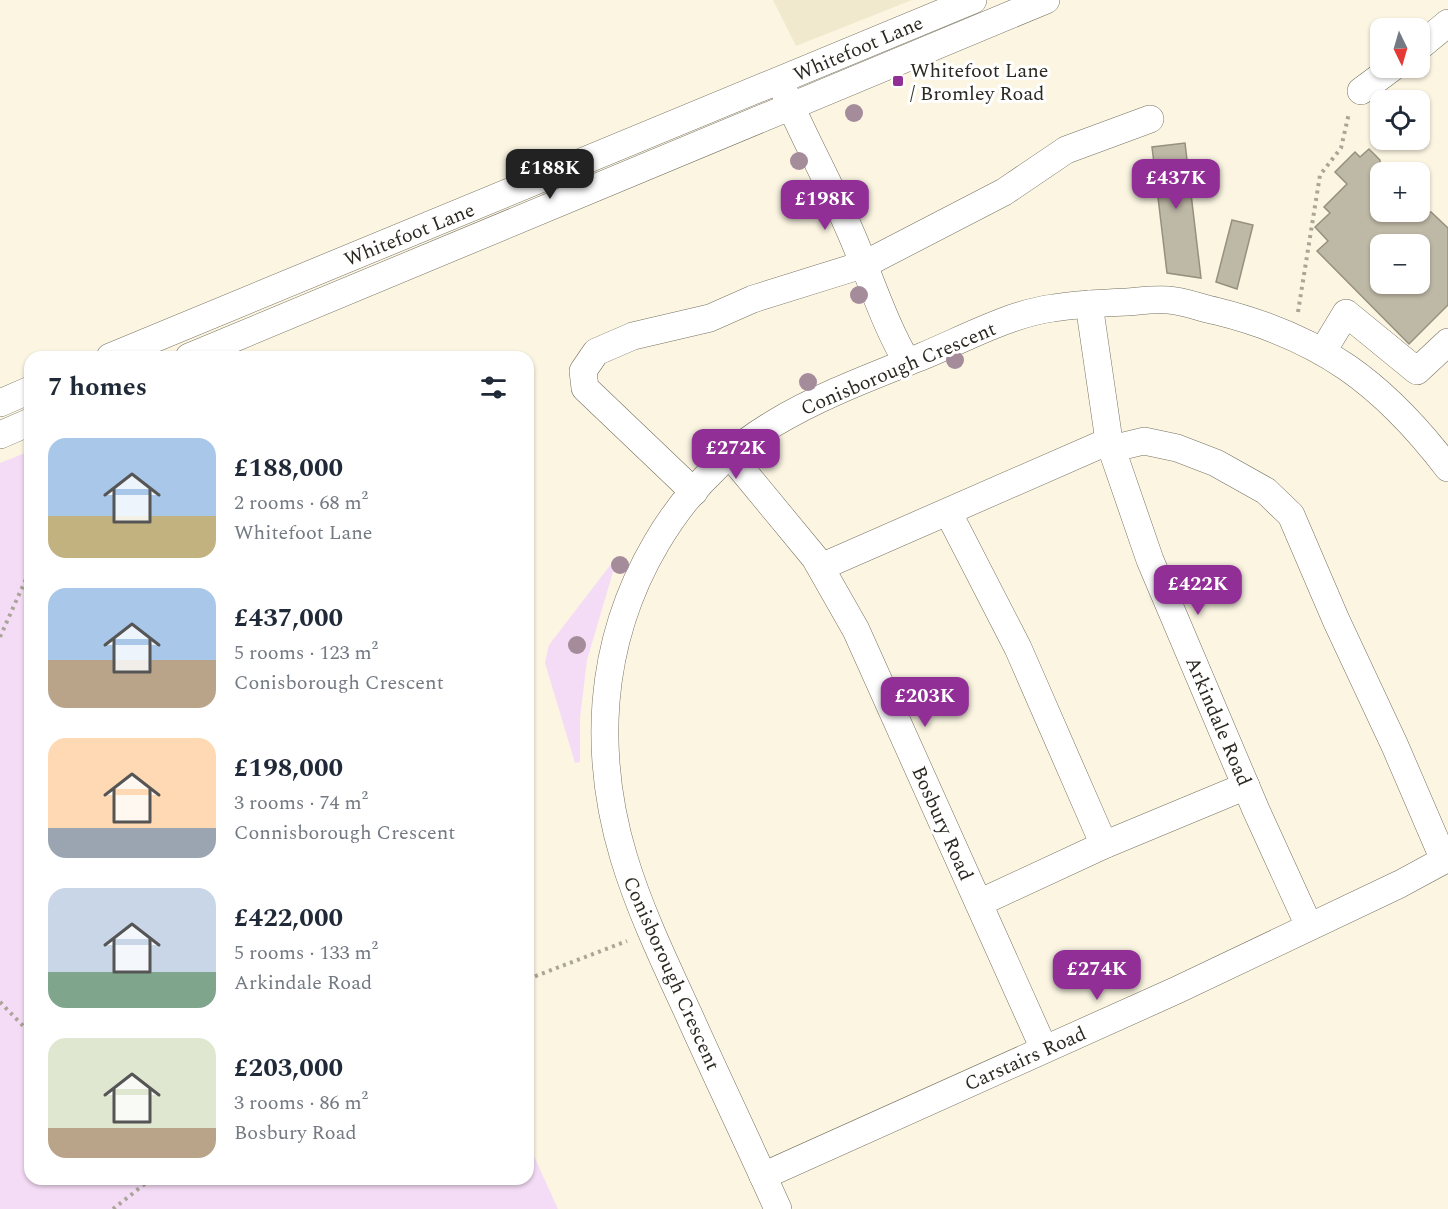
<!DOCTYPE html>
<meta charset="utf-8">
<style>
body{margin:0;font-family:Spectral,serif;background:#f2f2f3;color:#1f2937;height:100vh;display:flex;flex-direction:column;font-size:22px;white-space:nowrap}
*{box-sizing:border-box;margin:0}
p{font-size:20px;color:#747a83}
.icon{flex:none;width:33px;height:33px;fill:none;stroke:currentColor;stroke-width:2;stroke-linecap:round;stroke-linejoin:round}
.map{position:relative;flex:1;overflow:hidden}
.side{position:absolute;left:24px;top:351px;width:510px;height:834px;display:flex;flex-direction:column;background:#fff;border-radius:18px;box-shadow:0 2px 4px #0004}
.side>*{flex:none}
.needle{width:39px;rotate:175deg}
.buttons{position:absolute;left:1370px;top:18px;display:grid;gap:12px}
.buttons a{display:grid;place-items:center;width:60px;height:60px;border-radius:12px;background:#fff;box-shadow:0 2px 4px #0004;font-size:30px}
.price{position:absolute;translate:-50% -51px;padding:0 14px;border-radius:12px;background:#912f97;color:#fff;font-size:20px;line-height:39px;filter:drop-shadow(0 2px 3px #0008)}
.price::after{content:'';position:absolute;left:50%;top:36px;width:18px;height:14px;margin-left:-9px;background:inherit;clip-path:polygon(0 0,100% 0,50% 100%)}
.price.active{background:#222;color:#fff}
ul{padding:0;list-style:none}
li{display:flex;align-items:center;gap:18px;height:150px;padding:0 24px}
li span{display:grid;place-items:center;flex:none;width:168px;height:120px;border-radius:18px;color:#555}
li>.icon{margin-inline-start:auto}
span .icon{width:72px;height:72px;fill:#fffc;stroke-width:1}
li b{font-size:26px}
h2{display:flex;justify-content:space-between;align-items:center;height:72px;padding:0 24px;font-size:26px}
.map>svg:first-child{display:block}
</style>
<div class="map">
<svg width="1448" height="1209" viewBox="0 0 1448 1209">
<rect width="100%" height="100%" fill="#fbf5e2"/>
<polygon fill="#f1e9ce" points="773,0 912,0 796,46"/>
<g fill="#f5dcf6">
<polygon points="30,451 30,1179 528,1179 528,1143 558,1209 0,1209 0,463"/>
<polygon points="618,555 587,660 580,718 580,762 575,763 545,663 549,645"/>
</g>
<g fill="#beb8a6" stroke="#96907e" stroke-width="1.5" fill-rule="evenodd">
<polygon points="1185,143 1201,278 1167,273 1152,147"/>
<path d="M1369,149l11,11v52h51l17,16v77l-39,39 -92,-93 11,-10 -13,-14 15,-14 -6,-6 23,-23 -12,-12 20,-20 5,5zM1380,244h39v40h-39z"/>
<polygon points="1232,220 1253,225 1237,289 1216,282"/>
</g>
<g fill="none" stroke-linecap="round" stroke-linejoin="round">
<defs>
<g id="minor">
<polyline points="1419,47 1448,23"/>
<polyline points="1361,91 1392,68"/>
<path d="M785,93c20,47 45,91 65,138 19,43 33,90 57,131"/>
<polyline points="1089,304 1109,441 1150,560 1256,810 1309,926"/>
<polyline points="1323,351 1346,313 1417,371 1448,342"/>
<polyline points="110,357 973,0"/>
<polyline points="189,357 1046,0"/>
<polyline points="0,403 30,390"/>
<polyline points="0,435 30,422"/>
<polyline points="1111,449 1144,441 1177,448 1216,463 1266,491 1291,515 1336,620 1395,746 1444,860"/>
<polyline points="730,455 815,558 856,630 1044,1049"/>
<polyline points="694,492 585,388 583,371 596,352 633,336 710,318 753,299 865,264 1004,192 1066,150 1150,119"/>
<polyline points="948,512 1018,648 1104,845"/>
<polyline points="821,567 1109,441"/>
<polyline points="979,903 1104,845 1246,786"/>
<polyline points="763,1176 1177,990 1400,884 1448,858"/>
<path d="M778,1209c-29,-65 -60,-129 -89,-194 -49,-106 -92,-193 -83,-313 9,-112 70,-220 167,-278 46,-28 100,-48 150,-68 41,-17 86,-42 130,-48 25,-4 49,-5 74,-6 13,-1 28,-3 41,-2 16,1 33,8 48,11 105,26 167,72 232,157"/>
</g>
</defs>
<use href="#minor" stroke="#767160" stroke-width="28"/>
<g stroke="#aaa597" stroke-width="4" stroke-dasharray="3 4.5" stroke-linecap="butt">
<polyline points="1298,312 1320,175 1341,148 1349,113"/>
<polyline points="0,637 30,570"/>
<polyline points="528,979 627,941"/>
<polyline points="0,1002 30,1033"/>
<polyline points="113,1209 151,1179"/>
</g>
<use href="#minor" stroke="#fff" stroke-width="27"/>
</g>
<g fill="#a58c9a">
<circle cx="854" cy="113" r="9"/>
<circle cx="799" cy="161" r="9"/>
<circle cx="859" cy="295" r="9"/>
<circle cx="955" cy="360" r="9"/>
<circle cx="808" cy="382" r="9"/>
<circle cx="620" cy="565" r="9"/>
<circle cx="577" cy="645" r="9"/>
</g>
<rect fill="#912f97" stroke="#fff" stroke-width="2" x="892" y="75" width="12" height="12" rx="3"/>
<g text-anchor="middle" stroke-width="6" stroke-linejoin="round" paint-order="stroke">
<g font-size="20" fill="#2b2921" stroke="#fff">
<text transform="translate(858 48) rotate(-23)" y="7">Whitefoot Lane</text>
<text transform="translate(409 234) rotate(-22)" y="7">Whitefoot Lane</text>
<text transform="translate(898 368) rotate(-23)" y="7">Conisborough Crescent</text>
<text transform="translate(1219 721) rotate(67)" y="7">Arkindale Road</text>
<text transform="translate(943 823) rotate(66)" y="7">Bosbury Road</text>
<text transform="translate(672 973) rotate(66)" y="7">Conisborough Crescent</text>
<text transform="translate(1025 1058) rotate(-24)" y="7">Carstairs Road</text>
</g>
<g font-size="20" fill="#2b2921" stroke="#fff" text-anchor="start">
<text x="910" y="77">Whitefoot Lane<tspan x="910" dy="23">/ Bromley Road</tspan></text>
</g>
</g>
</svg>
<div class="buttons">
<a><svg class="needle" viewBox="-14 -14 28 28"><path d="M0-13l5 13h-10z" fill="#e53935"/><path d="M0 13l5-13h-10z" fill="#747a83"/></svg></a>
<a><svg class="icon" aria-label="locate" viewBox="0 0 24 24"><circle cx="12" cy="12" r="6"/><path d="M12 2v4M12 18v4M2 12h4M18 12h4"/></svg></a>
<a>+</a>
<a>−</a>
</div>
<b class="price active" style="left:550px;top:200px">£188K</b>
<b class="price" style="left:1176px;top:210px">£437K</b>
<b class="price" style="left:825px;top:231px">£198K</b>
<b class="price" style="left:736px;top:480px">£272K</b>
<b class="price" style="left:1198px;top:616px">£422K</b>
<b class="price" style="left:925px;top:728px">£203K</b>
<b class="price" style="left:1097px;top:1001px">£274K</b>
<section class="side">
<h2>7 homes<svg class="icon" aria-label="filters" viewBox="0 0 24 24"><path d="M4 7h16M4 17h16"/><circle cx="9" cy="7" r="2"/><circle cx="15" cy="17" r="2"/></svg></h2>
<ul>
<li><span style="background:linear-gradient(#a9c7e8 65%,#c2b280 0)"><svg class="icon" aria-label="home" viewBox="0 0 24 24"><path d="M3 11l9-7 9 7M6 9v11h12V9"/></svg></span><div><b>£188,000</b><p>2 rooms · 68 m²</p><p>Whitefoot Lane</p></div></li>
<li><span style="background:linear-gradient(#a9c7e8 60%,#b9a48a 0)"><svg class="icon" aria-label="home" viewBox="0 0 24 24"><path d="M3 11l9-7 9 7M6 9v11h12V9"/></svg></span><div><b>£437,000</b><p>5 rooms · 123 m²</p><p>Conisborough Crescent</p></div></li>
<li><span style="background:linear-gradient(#ffd9b3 75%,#9aa5b1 0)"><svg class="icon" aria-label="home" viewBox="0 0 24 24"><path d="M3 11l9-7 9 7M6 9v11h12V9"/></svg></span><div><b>£198,000</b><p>3 rooms · 74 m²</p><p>Connisborough Crescent</p></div></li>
<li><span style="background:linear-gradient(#c9d6e8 70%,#7fa58c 0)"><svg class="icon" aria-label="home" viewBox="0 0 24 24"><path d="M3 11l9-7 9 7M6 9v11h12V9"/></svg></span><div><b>£422,000</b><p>5 rooms · 133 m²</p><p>Arkindale Road</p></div></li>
<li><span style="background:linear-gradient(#dfe7d0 75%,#b9a48a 0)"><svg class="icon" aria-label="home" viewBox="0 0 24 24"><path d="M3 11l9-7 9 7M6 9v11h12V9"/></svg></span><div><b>£203,000</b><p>3 rooms · 86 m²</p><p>Bosbury Road</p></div></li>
</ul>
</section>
</div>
